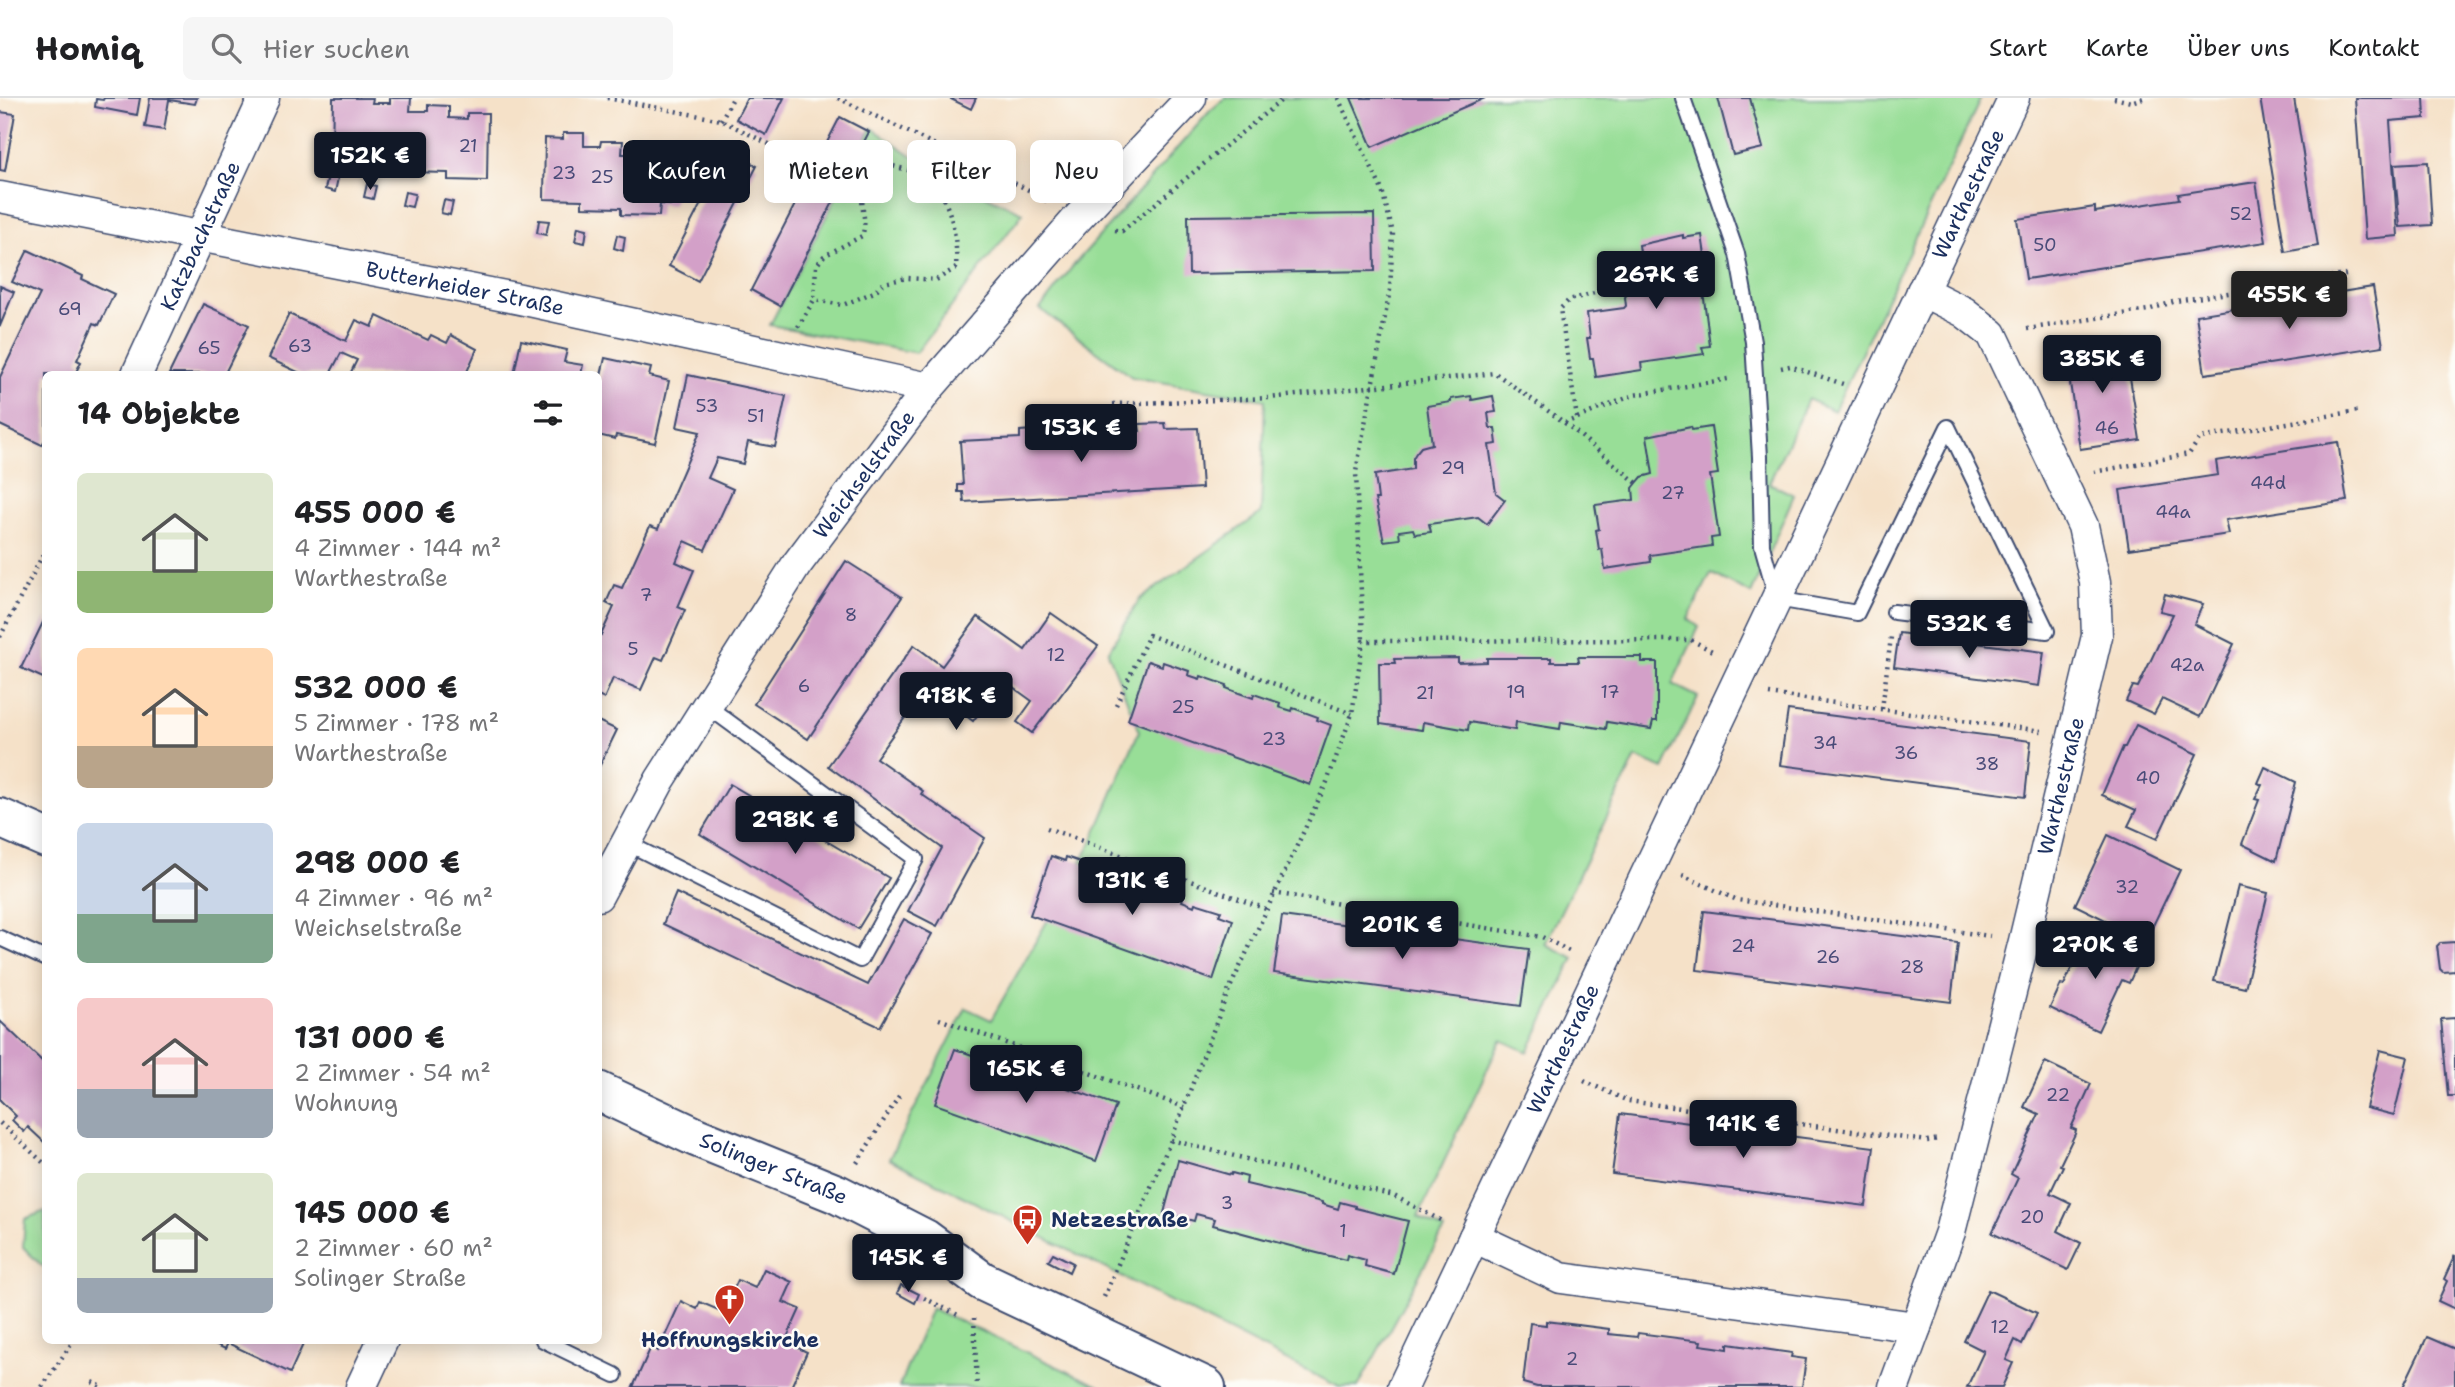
<!DOCTYPE html>
<html lang="de">
<meta charset="utf-8">
<style>
body{margin:0;font-family:"Shantell Sans",sans-serif;background:#f6f6f6;color:#202124;height:100vh;display:flex;flex-direction:column;font-size:26px;white-space:nowrap}
*{box-sizing:border-box;margin:0}
p{font-size:23px;color:#757577}
.icon{flex:none;width:38px;height:38px;fill:none;stroke:currentColor;stroke-width:2;stroke-linecap:round;stroke-linejoin:round}
.map{position:relative;flex:1;overflow:hidden}
.details{position:absolute;left:42px;top:273px;width:560px;height:973px;display:flex;flex-direction:column;background:#fff;border-radius:10px;box-shadow:0 4px 18px #0003}
.details>*{flex:none}
.top-card{position:absolute;left:623px;top:42px;width:665px;height:63px;display:flex;gap:14px}
.price{position:absolute;translate:-50% -60px;padding:0 16px;border-radius:7px;background:#111827;color:#fff;font-size:23px;line-height:46px;filter:drop-shadow(0 2px 4px #0008)}
.price::after{content:'';position:absolute;left:50%;top:42px;width:21px;height:16px;margin-left:-10px;background:inherit;clip-path:polygon(0 0,100% 0,50% 100%)}
.price.on{background:#222;color:#fff}
ul{padding:0;list-style:none}
li{display:flex;align-items:center;gap:21px;height:175px;padding:0 35px}
li span{display:grid;place-items:center;flex:none;width:196px;height:140px;border-radius:10px;color:#555}
li>.icon{margin-inline-start:auto}
span .icon{width:84px;height:84px;fill:#fffc;stroke-width:1}
li b{font-size:30px}
h2{display:flex;justify-content:space-between;align-items:center;height:84px;padding:0 35px;font-size:30px}
.pill{padding:0 24px;border-radius:10px;background:#fff;box-shadow:0 4px 18px #0003;font-size:24px;line-height:63px}
.pill.on{background:#111827;color:#fff}
header{display:flex;align-items:center;gap:42px;box-sizing:border-box;height:98px;padding:0 35px;background:#fff;border-bottom:2px solid #e0e0e0}
header strong{font-size:33px}
nav{display:flex;gap:38px;margin-inline-start:auto;font-size:24px}
.search{width:490px;height:63px;background:#f6f6f6;display:flex;align-items:center;gap:18px;box-sizing:border-box;padding:0 24px;border-radius:10px;color:#757577;font-size:26px}
.map>svg:first-child{display:block}
</style>
<header>
<strong>Homiq</strong>
<div class="search"><svg class="icon" aria-label="search" viewBox="0 0 24 24"><circle cx="10" cy="10" r="6"/><path d="M15 15l6 6"/></svg>Hier suchen</div>
<nav><a>Start</a><a>Karte</a><a>Über uns</a><a>Kontakt</a></nav>
</header>
<div class="map">
<svg width="2455" height="1289" viewBox="0 0 2455 1289">
<rect width="100%" height="100%" fill="#fdfcf7"/>
<filter id="ink" filterUnits="userSpaceOnUse"><feTurbulence type="fractalNoise" baseFrequency=".0143" numOctaves="2"/><feDisplacementMap in="SourceGraphic" scale="14" xChannelSelector="R" yChannelSelector="G"/><feConvolveMatrix kernelMatrix="1 2 1 2 8 2 1 2 1" color-interpolation-filters="sRGB"/></filter>
<filter id="wash" filterUnits="userSpaceOnUse"><feTurbulence type="fractalNoise" baseFrequency=".00686" numOctaves="4" result="noise"/><feDisplacementMap in="SourceGraphic" scale="28" xChannelSelector="R" yChannelSelector="G"/><feGaussianBlur stdDeviation="1.57" result="paint"/><feColorMatrix in="noise" values="0 0 0 0 0 0 0 0 0 0 0 0 0 0 0 0 0 1.4 0 .05"/><feComposite in="paint" operator="in"/></filter>
<g filter="url(#wash)">
<rect width="100%" height="100%" fill="#f5e1c8"/>
<g fill="#98de97" stroke="#5a867a" stroke-width="2">
<polygon points="1225,0 1981,0 1834,313 1808,301 1769,385 1794,397 1751,496 1711,475 1688,521 1699,529 1672,586 1698,599 1663,671 1636,659 1545,846 1574,860 1528,954 1501,942 1418,1119 1444,1132 1358,1289 1339,1289 889,1061 966,910 991,922 1091,746 1139,633 1108,554 1139,502 1261,415 1265,302 1132,279 1040,211 1073,168 1210,13"/>
<polygon points="872,30 936,74 1023,115 916,255 770,227"/>
<polygon points="45,1113 45,1168 42,1168 23,1149 25,1121"/>
<polygon points="931,1210 1101,1289 899,1289"/>
</g>
<g id="blocks">
<g fill="#d3a0c8">
<polygon points="104,0 140,0 137,17 95,9 96,1 103,2"/>
<polygon points="150,0 197,0 195,6 169,2 164,32 145,29"/>
<polygon points="333,0 373,0 372,5 390,5 390,0 411,0 410,13 428,13 428,7 449,8 449,20 467,21 467,15 488,15 487,83 448,82 448,75 409,74 410,67 371,66 371,59 332,58"/>
<polygon points="747,0 784,0 766,37 736,21"/>
<polygon points="949,0 976,0 971,11"/>
<polygon points="1351,0 1485,0 1372,49"/>
<polygon points="1718,0 1750,0 1763,50 1733,57"/>
<polygon points="2260,0 2294,0 2318,148 2285,154"/>
<polygon points="2355,0 2424,0 2425,20 2390,23 2398,138 2365,141"/>
<polygon points="0,14 15,16 5,73 0,72"/>
<polygon points="840,19 869,34 780,208 751,192"/>
<polygon points="563,35 584,35 584,48 600,48 601,43 623,43 622,56 640,56 640,50 661,51 661,56 674,57 674,70 691,70 672,107 660,106 659,118 621,117 621,110 582,109 582,102 544,101 545,40 563,41"/>
<polygon points="728,53 757,68 698,183 669,168"/>
<polygon points="2428,64 2432,127 2400,129 2394,66"/>
<polygon points="328,78 338,80 335,94 325,91"/>
<polygon points="2256,84 2266,144 2026,181 2017,121 2095,109 2095,114 2179,101 2178,96"/>
<polygon points="367,86 376,88 373,101 364,99"/>
<polygon points="405,94 415,96 412,109 402,107"/>
<polygon points="444,102 453,104 450,117 441,115"/>
<polygon points="1374,116 1375,173 1189,176 1188,118"/>
<polygon points="539,122 549,123 546,137 537,135"/>
<polygon points="578,129 587,131 585,145 575,143"/>
<polygon points="617,137 625,139 623,153 614,150"/>
<polygon points="1683,137 1683,140 1702,137 1709,184 1702,185 1710,248 1702,249 1704,256 1641,265 1642,272 1596,279 1593,260 1590,260 1587,240 1590,240 1587,215 1624,210 1626,208 1625,199 1633,187 1644,184 1639,147"/>
<polygon points="28,152 83,178 82,181 114,196 99,227 94,225 77,262 81,264 75,276 46,276 46,340 42,347 0,327 0,279 40,196 12,184"/>
<polygon points="0,188 14,194 0,228"/>
<polygon points="2373,189 2383,248 2205,276 2196,217"/>
<polygon points="203,206 249,227 226,273 235,276 169,276"/>
<polygon points="289,216 346,243 356,222 372,229 377,218 428,242 431,237 447,245 451,237 477,251 466,276 350,276 357,262 341,255 330,276 302,276 268,260"/>
<polygon points="521,242 567,252 564,264 583,267 581,276 514,276"/>
<polygon points="2124,242 2140,342 2080,351 2065,252"/>
<polygon points="605,260 651,270 649,278 669,283 655,345 616,337 615,341 598,337 598,290"/>
<polygon points="688,277 786,298 775,349 748,344 743,366 717,360 708,380 733,391 705,452 685,443 676,464 694,472 678,509 685,512 663,562 656,559 641,592 613,580 604,601 598,598 598,536 601,537 614,509 606,505 614,487 622,490 650,428 658,431 700,334 677,329"/>
<polygon points="1471,298 1472,302 1493,298 1496,314 1488,315 1490,330 1495,330 1497,346 1489,347 1496,395 1505,402 1487,426 1478,419 1429,426 1431,434 1415,436 1413,431 1399,433 1400,441 1384,443 1375,401 1378,401 1375,377 1413,371 1413,360 1416,355 1421,349 1432,346 1427,308 1451,304 1451,301"/>
<polygon points="1165,325 1166,331 1198,330 1202,390 964,404 963,394 958,394 958,387 963,387 960,343 1020,340 1020,333 1046,331 1046,338 1140,333 1139,326"/>
<polygon points="1691,329 1692,332 1711,329 1718,376 1710,377 1719,439 1711,440 1712,448 1650,457 1651,464 1605,471 1602,451 1599,452 1596,432 1599,431 1595,407 1634,402 1633,390 1637,385 1642,379 1653,376 1647,338"/>
<polygon points="2338,344 2347,403 2226,422 2229,436 2129,451 2120,392 2218,377 2216,363"/>
<polygon points="846,463 902,499 808,641 754,606"/>
<polygon points="2165,496 2203,506 2194,526 2234,546 2200,619 2162,601 2154,616 2126,603 2133,588 2138,589 2173,516 2160,513"/>
<polygon points="1051,515 1098,548 1032,635 1017,624 1032,603 1003,582 973,623 927,589 876,660 923,693 921,696 985,740 937,828 908,813 942,750 828,668 914,547 942,568 978,519 1025,552"/>
<polygon points="46,518 46,576 43,580 21,570"/>
<polygon points="1899,535 2044,554 2039,588 1894,569"/>
<polygon points="1578,559 1642,559 1642,564 1657,564 1657,623 1653,623 1651,631 1607,624 1606,631 1561,624 1560,631 1516,624 1515,632 1469,624 1468,632 1423,624 1422,632 1380,626 1379,565 1395,565 1394,561 1458,560 1458,565 1487,564 1487,560 1551,560 1551,564 1579,564"/>
<polygon points="1148,563 1162,568 1163,564 1189,573 1188,577 1200,581 1201,578 1227,587 1226,590 1239,595 1253,600 1254,596 1280,605 1279,609 1292,613 1293,610 1318,619 1317,622 1331,627 1310,687 1128,622"/>
<polygon points="1788,612 2031,643 2025,699 1780,667"/>
<polygon points="598,623 617,632 598,671"/>
<polygon points="2136,627 2197,656 2157,741 2128,728 2136,712 2102,697 2123,649 2125,649"/>
<polygon points="2265,669 2296,684 2276,763 2242,746 2259,702 2255,701 2262,687 2258,685"/>
<polygon points="730,686 889,780 858,831 700,736"/>
<polygon points="2108,737 2180,772 2146,842 2075,807"/>
<polygon points="1051,758 1065,763 1066,759 1092,768 1091,772 1103,776 1104,773 1129,781 1128,785 1156,795 1157,791 1183,800 1182,803 1194,808 1195,805 1221,813 1219,817 1233,822 1213,882 1030,817"/>
<polygon points="2238,788 2268,795 2245,890 2214,883"/>
<polygon points="676,795 868,887 904,821 932,836 880,929 663,826"/>
<polygon points="1704,813 1958,845 1951,904 1697,872"/>
<polygon points="1282,818 1529,851 1521,908 1274,875"/>
<polygon points="2089,833 2141,858 2129,885 2122,882 2098,933 2050,910 2061,886 2064,887"/>
<polygon points="2455,844 2455,873 2443,874 2440,871 2437,848 2440,845"/>
<polygon points="2455,920 2455,998 2448,998 2441,921"/>
<polygon points="0,923 46,967 46,1046 28,1029 24,1034 12,1022 16,1018 0,1002"/>
<polygon points="955,951 1116,1007 1096,1063 935,1006"/>
<polygon points="2380,952 2408,959 2394,1017 2366,1010"/>
<polygon points="2045,964 2091,986 2071,1030 2076,1032 2075,1036 2060,1067 2063,1068 2050,1095 2071,1105 2058,1133 2081,1145 2068,1172 1992,1135 2018,1080 2011,1076 2039,1016 2024,1009"/>
<polygon points="1620,1016 1874,1049 1866,1108 1612,1076"/>
<polygon points="1178,1062 1231,1077 1232,1075 1247,1079 1246,1086 1322,1104 1322,1106 1338,1111 1340,1104 1355,1108 1355,1110 1408,1123 1394,1176 1365,1168 1366,1162 1347,1157 1346,1162 1309,1153 1213,1127 1215,1121 1196,1116 1194,1123 1164,1115"/>
<polygon points="1053,1155 1073,1165 1069,1174 1048,1163"/>
<polygon points="2455,1157 2455,1211 2438,1203 2447,1183 2444,1181"/>
<polygon points="764,1171 792,1184 783,1204 800,1211 785,1244 807,1254 791,1289 633,1289 651,1249 658,1253 681,1203 697,1211 700,1204 723,1214 738,1182 755,1190"/>
<polygon points="901,1187 919,1196 915,1205 897,1195"/>
<polygon points="1988,1192 2037,1215 2022,1246 2015,1242 2006,1262 2013,1265 2002,1289 1967,1289 1984,1253 1964,1243"/>
<polygon points="1546,1223 1609,1231 1609,1236 1637,1239 1638,1235 1701,1243 1700,1247 1715,1249 1728,1251 1728,1246 1792,1255 1791,1259 1806,1261 1802,1289 1537,1289 1523,1285 1530,1225 1546,1227"/>
<polygon points="2427,1239 2455,1251 2455,1289 2403,1289"/>
<polygon points="207,1242 305,1242 290,1275 228,1245 225,1251"/>
</g>
</g>
</g>
<g filter="url(#ink)">
<use href="#blocks" fill-opacity="0" stroke="#3c4a6e" stroke-width="2"/>
<g fill="none" stroke-linecap="round" stroke-linejoin="round">
<defs>
<g id="service">
<polyline points="1683,0 1737,156 1753,244 1760,359 1762,448 1777,501 1857,515 1948,329 2047,533 1894,514"/>
<polyline points="627,745 860,862 916,761 707,608"/>
<polyline points="0,840 46,861"/>
<polyline points="543,1242 615,1277"/>
</g>
<g id="minor">
<path id="s1" d="M0,99l520,102 409,89"/>
<path id="s2" d="M137,276l127,-276"/>
<path id="s3" d="M598,798l62,-116 137,-216 132,-176 145,-166 117,-124"/>
<path id="s4" d="M1474,1139l87,41 355,49 34,-95 74,-291 73,-305 -2,-54 -12,-56 -91,-192 -28,-22 -42,-21"/>
<polyline points="361,1289 383,1242"/>
<path id="s5" d="M1403,1289l611,-1289"/>
<polyline points="1894,1289 1916,1229"/>
</g>
<g id="secondary">
<polyline points="0,720 46,740"/>
<path id="s6" d="M598,993l98,46 141,57 88,45 57,42 224,106"/>
</g>
</defs>
<use href="#service" stroke="#3c4a6e" stroke-width="18"/>
<use href="#minor" stroke="#3c4a6e" stroke-width="33"/>
<use href="#secondary" stroke="#3c4a6e" stroke-width="42"/>
<g stroke="#3c4a6e" stroke-width="4.5" stroke-dasharray="2 5" stroke-linecap="butt">
<polyline points="607,0 721,22 793,58"/>
<polyline points="838,0 1037,96 1048,104"/>
<polyline points="1338,0 1382,92 1393,135 1390,192 1356,374 1363,543"/>
<polyline points="2114,0 2131,4 2143,0"/>
<polyline points="721,22 733,0"/>
<polyline points="942,94 967,62"/>
<polyline points="1115,132 1122,133 1284,0"/>
<path d="M798,229l16,-27 29,5 31,-13 10,-9 23,-5 29,2 20,-12c2,-30 -5,-75 -33,-92 -11,-6 -25,-8 -37,-12 -10,8 -20,19 -23,32 -3,13 5,23 -1,40l-38,20 -8,10 -2,34"/>
<polyline points="2027,231 2148,212 2176,203 2346,177"/>
<polyline points="1781,270 1790,268 1843,286"/>
<polyline points="1113,306 1270,300 1495,275 1565,325 1634,297 1728,281"/>
<polyline points="1577,320 1560,211 1569,202 1616,189 1628,193"/>
<polyline points="1565,325 1637,385"/>
<polyline points="2094,374 2189,356 2200,340 2357,313"/>
<polyline points="0,539 46,451"/>
<polyline points="1769,596 2042,633"/>
<polyline points="1116,607 1149,537 1352,616"/>
<polyline points="1882,611 1891,539"/>
<polyline points="1047,730 1266,811"/>
<polyline points="1682,777 1737,802 1990,838"/>
<polyline points="1273,795 1542,839 1573,855"/>
<polyline points="939,921 1184,1009"/>
<polyline points="1584,983 1628,1003 1927,1043 1939,1041"/>
<polyline points="0,1025 46,1067"/>
<polyline points="1171,1042 1394,1098 1444,1124"/>
<polyline points="857,1065 899,998"/>
<polyline points="1104,1199 1171,1042 1228,894 1327,684 1352,616 1363,543 1691,542 1714,554"/>
<polyline points="924,1200 958,1217"/>
<polyline points="974,1220 977,1289"/>
<polyline points="92,1284 102,1289"/>
<polyline points="42,1289 74,1242"/>
</g>
<use href="#service" stroke="#fff" stroke-width="14"/>
<use href="#minor" stroke="#fff" stroke-width="30"/>
<use href="#secondary" stroke="#fff" stroke-width="38"/>
</g>
</g>
<defs>
<symbol id="bus-pin" viewBox="-11 -11 22 30"><path d="M0 17L-7.5 6A9.5 9.5 0 1 1 7.5 6Z" fill="#c8321e" stroke="#fdfcf7"/><path d="M-5-6H5V4H4V6H2V4H-2V6H-4V4H-5ZM-3.5-4V0h7V-4ZM-3.5 1.2v1.5H-2V1.2ZM2 1.2v1.5H3.5V1.2Z" fill="#fff"/></symbol>
<symbol id="church-pin" viewBox="-11 -11 22 30"><path d="M0 17L-7.5 6A9.5 9.5 0 1 1 7.5 6Z" fill="#c8321e" stroke="#fdfcf7"/><path d="M-1.2-6h2.4v3.5h3.3v2.4h-3.3V6h-2.4V-.1h-3.3v-2.4h3.3Z" fill="#fff"/></symbol>
</defs>
<g fill-rule="evenodd">
<use href="#bus-pin" x="1010" y="1104" width="35" height="47"/>
<use href="#church-pin" x="712" y="1184" width="35" height="47"/>
</g>
<g text-anchor="middle" stroke-width="5" stroke-linejoin="round" paint-order="stroke">
<g font-size="18" fill="#494b78">
<text x="468" y="54">21</text>
<text x="564" y="81">23</text>
<text x="602" y="85">25</text>
<text x="2241" y="122">52</text>
<text x="2045" y="153">50</text>
<text x="70" y="217">69</text>
<text x="300" y="254">63</text>
<text x="209" y="256">65</text>
<text x="707" y="314">53</text>
<text x="756" y="324">51</text>
<text x="2107" y="336">46</text>
<text x="1453" y="376">29</text>
<text x="2268" y="391">44d</text>
<text x="1673" y="401">27</text>
<text x="2173" y="420">44a</text>
<text x="646" y="503">7</text>
<text x="851" y="523">8</text>
<text x="633" y="557">5</text>
<text x="1056" y="563">12</text>
<text x="2187" y="573">42a</text>
<text x="804" y="594">6</text>
<text x="1516" y="600">19</text>
<text x="1610" y="600">17</text>
<text x="1425" y="601">21</text>
<text x="1183" y="615">25</text>
<text x="1274" y="647">23</text>
<text x="1825" y="651">34</text>
<text x="1906" y="661">36</text>
<text x="1987" y="672">38</text>
<text x="2148" y="686">40</text>
<text x="2127" y="795">32</text>
<text x="1743" y="854">24</text>
<text x="1828" y="865">26</text>
<text x="1912" y="875">28</text>
<text x="2058" y="1003">22</text>
<text x="1227" y="1111">3</text>
<text x="2032" y="1125">20</text>
<text x="1343" y="1139">1</text>
<text x="2000" y="1235">12</text>
<text x="1572" y="1267">2</text>
</g>
<g font-size="21" fill="#1b2f5e" stroke="#fdfcf7">
<text dy="7" stroke="none"><textPath href="#s5" startOffset="1320">Warthestraße</textPath></text>
<text dy="7" stroke="none"><textPath href="#s2" startOffset="152">Katzbachstraße</textPath></text>
<text dy="7" stroke="none"><textPath href="#s1" startOffset="474">Butterheider Straße</textPath></text>
<text dy="7" stroke="none"><textPath href="#s3" startOffset="499">Weichselstraße</textPath></text>
<text dy="7" stroke="none"><textPath href="#s4" startOffset="1015">Warthestraße</textPath></text>
<text dy="7" stroke="none"><textPath href="#s5" startOffset="374">Warthestraße</textPath></text>
<text dy="7" stroke="none"><textPath href="#s6" startOffset="192">Solinger Straße</textPath></text>
</g>
<g font-size="21" font-weight="bold" fill="#1b2f5e" stroke="#fdfcf7" text-anchor="start">
<text x="1051" y="1129">Netzestraße</text>
<text x="730" y="1249" text-anchor="middle">Hoffnungskirche</text>
</g>
</g>
</svg>
<b class="price" style="left:370px;top:94px">152K €</b>
<b class="price" style="left:1656px;top:213px">267K €</b>
<b class="price on" style="left:2289px;top:233px">455K €</b>
<b class="price" style="left:2102px;top:297px">385K €</b>
<b class="price" style="left:1081px;top:366px">153K €</b>
<b class="price" style="left:1969px;top:562px">532K €</b>
<b class="price" style="left:956px;top:634px">418K €</b>
<b class="price" style="left:795px;top:758px">298K €</b>
<b class="price" style="left:1132px;top:819px">131K €</b>
<b class="price" style="left:1402px;top:863px">201K €</b>
<b class="price" style="left:2095px;top:883px">270K €</b>
<b class="price" style="left:1026px;top:1007px">165K €</b>
<b class="price" style="left:1743px;top:1062px">141K €</b>
<b class="price" style="left:908px;top:1196px">145K €</b>
<div class="top-card">
<a class="pill on">Kaufen</a>
<a class="pill">Mieten</a>
<a class="pill">Filter</a>
<a class="pill">Neu</a>
</div>
<section class="details">
<h2>14 Objekte<svg class="icon" aria-label="filters" viewBox="0 0 24 24"><path d="M4 7h16M4 17h16"/><circle cx="9" cy="7" r="2"/><circle cx="15" cy="17" r="2"/></svg></h2>
<ul>
<li><span style="background:linear-gradient(#dfe7d0 70%,#8fb573 0)"><svg class="icon" aria-label="home" viewBox="0 0 24 24"><path d="M3 11l9-7 9 7M6 9v11h12V9"/></svg></span><div><b>455 000 €</b><p>4 Zimmer · 144 m²</p><p>Warthestraße</p></div></li>
<li><span style="background:linear-gradient(#ffd9b3 70%,#b9a48a 0)"><svg class="icon" aria-label="home" viewBox="0 0 24 24"><path d="M3 11l9-7 9 7M6 9v11h12V9"/></svg></span><div><b>532 000 €</b><p>5 Zimmer · 178 m²</p><p>Warthestraße</p></div></li>
<li><span style="background:linear-gradient(#c9d6e8 65%,#7fa58c 0)"><svg class="icon" aria-label="home" viewBox="0 0 24 24"><path d="M3 11l9-7 9 7M6 9v11h12V9"/></svg></span><div><b>298 000 €</b><p>4 Zimmer · 96 m²</p><p>Weichselstraße</p></div></li>
<li><span style="background:linear-gradient(#f6c9c9 65%,#9aa5b1 0)"><svg class="icon" aria-label="home" viewBox="0 0 24 24"><path d="M3 11l9-7 9 7M6 9v11h12V9"/></svg></span><div><b>131 000 €</b><p>2 Zimmer · 54 m²</p><p>Wohnung</p></div></li>
<li><span style="background:linear-gradient(#dfe7d0 75%,#9aa5b1 0)"><svg class="icon" aria-label="home" viewBox="0 0 24 24"><path d="M3 11l9-7 9 7M6 9v11h12V9"/></svg></span><div><b>145 000 €</b><p>2 Zimmer · 60 m²</p><p>Solinger Straße</p></div></li>
</ul>
</section>
</div>
